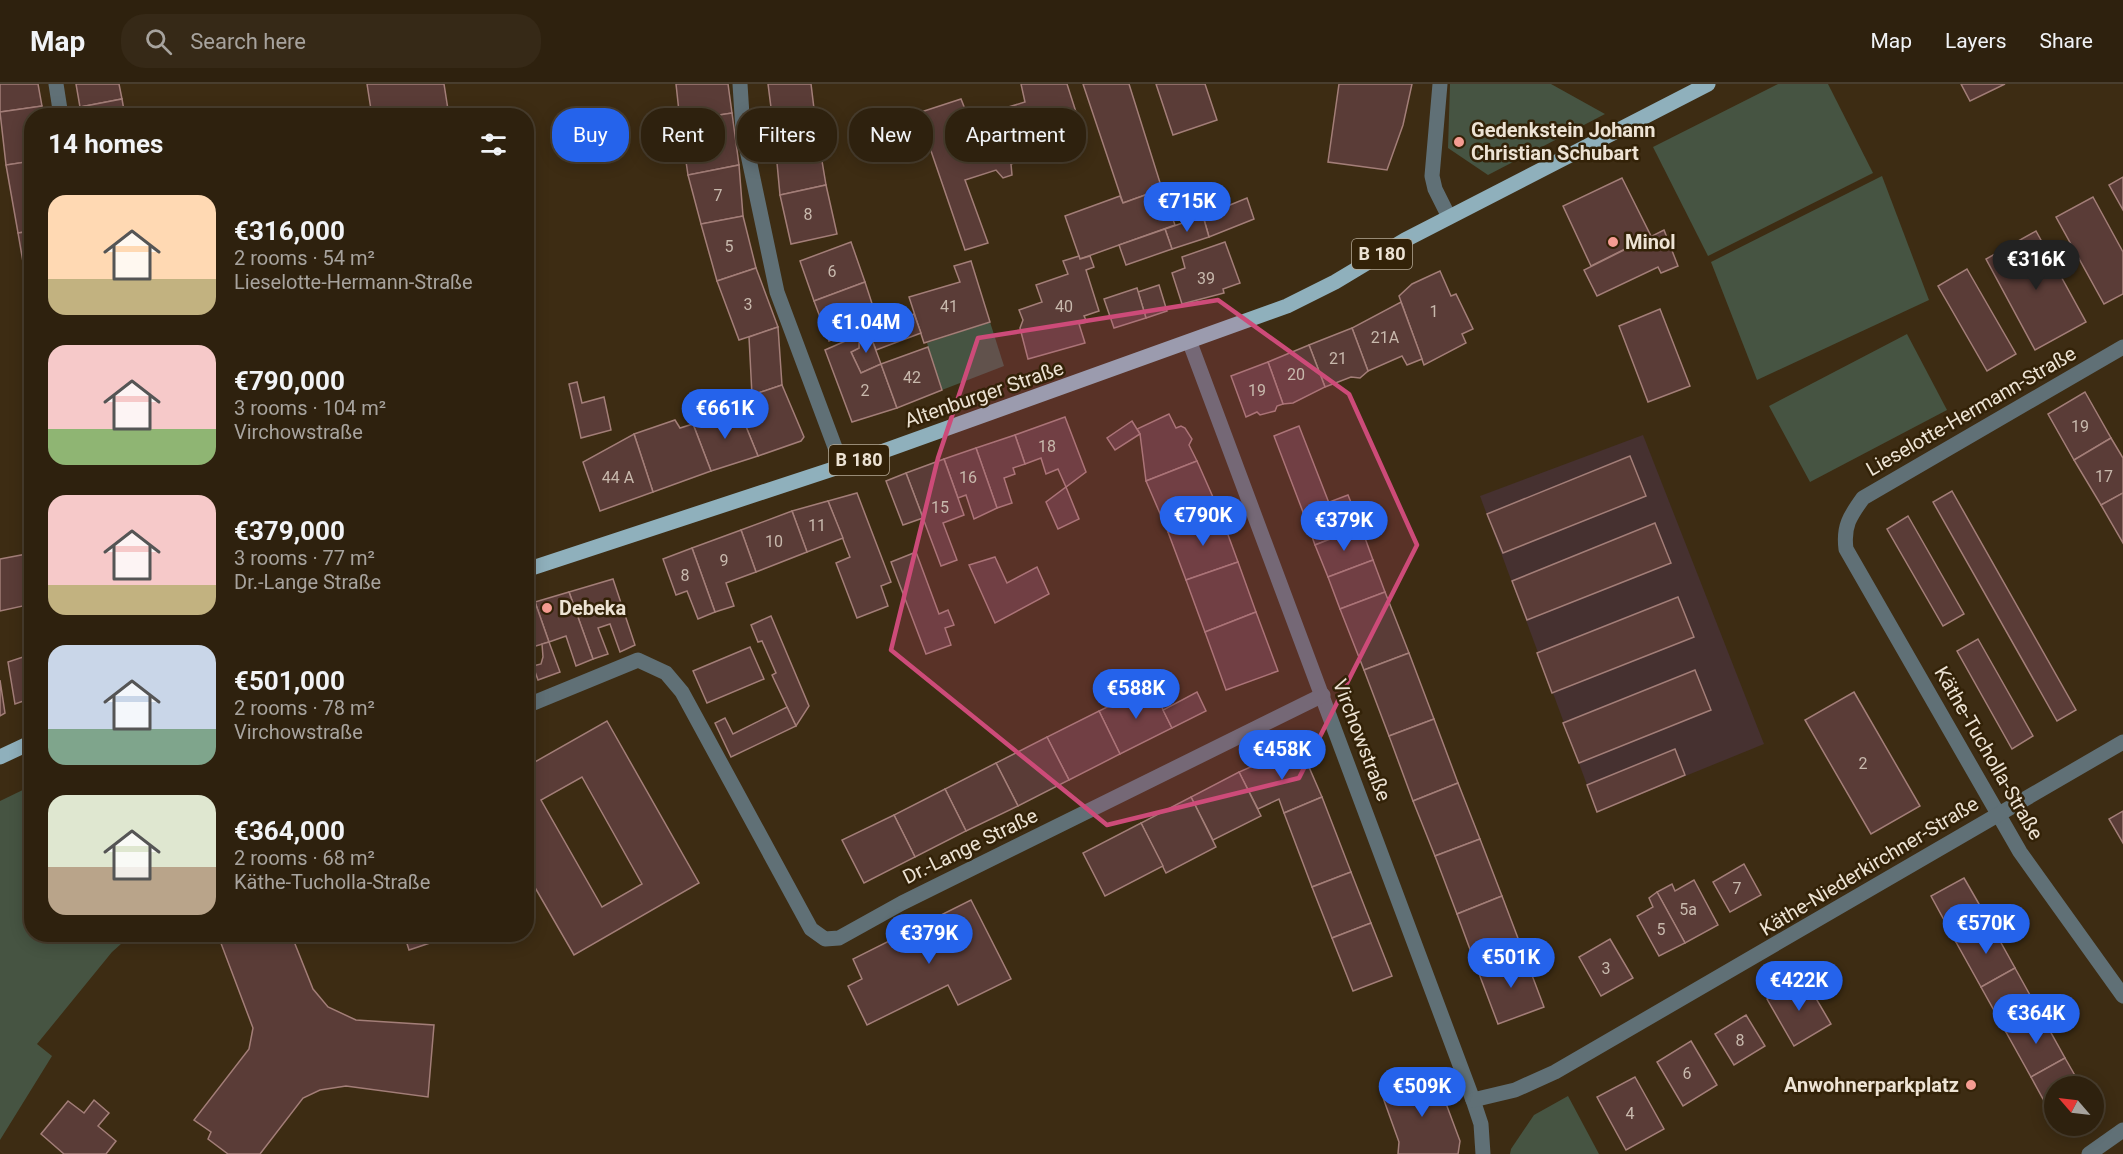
<!DOCTYPE html>
<meta charset="utf-8">
<style>
body{margin:0;font-family:Roboto,sans-serif;background:#362917;color:#f1f3f6;height:100vh;display:flex;flex-direction:column;font-size:22px;white-space:nowrap}
*{box-sizing:border-box;margin:0}
p{font-size:20px;color:#a7a39e}
.icon{flex:none;width:33px;height:33px;fill:none;stroke:currentColor;stroke-width:2;stroke-linecap:round;stroke-linejoin:round}
.map{position:relative;flex:1;overflow:hidden}
.drawer{position:absolute;left:24px;top:24px;width:510px;height:834px;display:flex;flex-direction:column;background:#2e210e;border-radius:24px;box-shadow:0 3px 15px #0003,0 0 0 2px #493e2e}
.drawer>*{flex:none}
.guide{position:absolute;left:552px;top:24px;width:570px;height:54px;display:flex;gap:12px}
.needle{width:39px;rotate:298deg}
.fabs{position:absolute;left:2044px;top:992px;display:grid;gap:12px}
.fabs a{display:grid;place-items:center;width:60px;height:60px;border-radius:50%;background:#2e210e;box-shadow:0 3px 15px #0003,0 0 0 2px #493e2e;font-size:30px}
.price{position:absolute;translate:-50% -51px;padding:0 14px;border-radius:21px;background:#2563eb;color:#fff;font-size:20px;line-height:39px;filter:drop-shadow(0 2px 3px #0008)}
.price::after{content:'';position:absolute;left:50%;top:36px;width:18px;height:14px;margin-left:-9px;background:inherit;clip-path:polygon(0 0,100% 0,50% 100%)}
.price.current{background:#222;color:#fff}
ul{padding:0;list-style:none}
li{display:flex;align-items:center;gap:18px;height:150px;padding:0 24px}
li span{display:grid;place-items:center;flex:none;width:168px;height:120px;border-radius:18px;color:#555}
li>.icon{margin-inline-start:auto}
span .icon{width:72px;height:72px;fill:#fffc;stroke-width:1}
li b{font-size:26px}
h2{display:flex;justify-content:space-between;align-items:center;height:72px;padding:0 24px;font-size:26px}
.chip{padding:0 21px;border-radius:24px;background:#2e210e;box-shadow:0 3px 15px #0003,0 0 0 2px #493e2e;font-size:21px;line-height:54px}
.chip.current{background:#2563eb;color:#fff}
header{display:flex;align-items:center;gap:36px;box-sizing:border-box;height:84px;padding:0 30px;background:#2e210e;border-bottom:2px solid #493e2e}
header strong{font-size:28px}
nav{display:flex;gap:33px;margin-inline-start:auto;font-size:21px}
.search{width:420px;height:54px;background:#362917;display:flex;align-items:center;gap:15px;box-sizing:border-box;padding:0 21px;border-radius:24px;color:#a7a39e;font-size:22px}
.map>svg:first-child{display:block}
</style>
<header>
<strong>Map</strong>
<div class="search"><svg class="icon" aria-label="search" viewBox="0 0 24 24"><circle cx="10" cy="10" r="6"/><path d="M15 15l6 6"/></svg>Search here</div>
<nav><a>Map</a><a>Layers</a><a>Share</a></nav>
</header>
<div class="map">
<svg width="2123" height="1070" viewBox="0 0 2123 1070">
<rect width="100%" height="100%" fill="#3d2c13"/>
<polygon fill="#463130" points="1643,351 1764,660 1597,728 1480,412"/>
<g fill="#465442">
<polygon points="1450,0 1551,0 1605,30 1488,91 1448,64"/>
<polygon points="1778,0 1828,0 1873,89 1708,172 1653,63"/>
<polygon points="1882,92 1929,216 1757,296 1711,178"/>
<polygon points="990,238 1004,282 942,306 927,259"/>
<polygon points="1907,250 1947,326 1810,398 1769,322"/>
<polygon points="31,702 32,850 131,851 112,868 37,960 52,972 0,1056 0,717"/>
<polygon points="1568,1012 1599,1070 1510,1070 1511,1065 1534,1031"/>
</g>
<g fill="#5a3c37" stroke="#a37e78" stroke-width="1.5" fill-rule="evenodd">
<polygon points="0,0 38,0 42,22 0,28"/>
<polygon points="76,0 119,0 122,15 80,23"/>
<polygon points="367,0 444,0 449,32 372,32"/>
<polygon points="676,0 728,0 732,29 680,37"/>
<polygon points="768,0 811,0 816,41 774,47"/>
<polygon points="1021,0 1067,0 1085,56 1011,80 1012,91 1003,94 996,86 965,96 988,159 965,166 918,29 961,15 969,35 1025,18"/>
<polygon points="1083,0 1129,0 1162,105 1123,119"/>
<polygon points="1156,0 1205,0 1217,36 1173,51"/>
<polygon points="1339,0 1412,0 1403,41 1387,86 1328,78"/>
<polygon points="1961,0 2005,0 1970,17"/>
<polygon points="122,15 125,32 81,32 80,23"/>
<polygon points="42,22 44,32 32,32 32,77 6,81 0,28"/>
<polygon points="732,29 739,81 688,91 680,37"/>
<polygon points="816,41 826,101 780,111 774,47"/>
<polygon points="32,77 32,147 18,149 6,81"/>
<polygon points="739,81 743,132 701,140 688,91"/>
<polygon points="2123,93 2123,126 2109,101"/>
<polygon points="1622,94 1651,152 1591,182 1563,122"/>
<polygon points="826,101 837,150 791,160 780,111"/>
<polygon points="1162,105 1175,141 1080,175 1065,132 1120,112 1123,119"/>
<polygon points="2093,113 2123,168 2123,210 2104,220 2056,133"/>
<polygon points="1247,114 1254,135 1209,153 1203,132"/>
<polygon points="743,132 756,184 717,197 701,140"/>
<polygon points="1203,132 1209,153 1172,165 1165,145"/>
<polygon points="1165,145 1172,165 1126,181 1119,161"/>
<polygon points="1664,146 1678,182 1661,189 1658,183 1597,212 1584,186"/>
<polygon points="32,147 32,200 27,201 18,149"/>
<polygon points="2036,147 2086,238 2035,266 1986,175"/>
<polygon points="851,158 865,198 814,217 800,177"/>
<polygon points="1225,158 1240,199 1223,205 1224,209 1182,220 1172,189 1185,184 1182,173"/>
<polygon points="1079,172 1080,175 1090,172 1094,183 1086,186 1099,227 1084,232 1087,238 1079,240 1085,259 1028,275 1020,244 1023,236 1019,226 1042,218 1036,201 1068,190 1063,177"/>
<polygon points="971,177 990,238 924,259 909,213 960,198 954,182"/>
<polygon points="756,184 778,243 739,256 717,197"/>
<polygon points="1967,185 2016,270 1987,287 1938,202"/>
<polygon points="1440,187 1451,212 1456,210 1473,245 1462,250 1466,259 1424,281 1399,212 1412,200"/>
<polygon points="865,198 878,238 829,257 814,217"/>
<polygon points="1159,201 1167,227 1146,234 1138,208"/>
<polygon points="1137,204 1146,234 1114,244 1104,215"/>
<polygon points="1401,218 1422,275 1407,281 1402,272 1368,287 1352,244"/>
<polygon points="1660,225 1690,302 1648,318 1619,242"/>
<polygon points="914,230 921,249 876,266 869,248"/>
<polygon points="778,243 782,301 752,311 749,253"/>
<polygon points="1352,244 1368,287 1360,294 1351,293 1325,303 1309,261"/>
<polygon points="869,248 881,280 861,289 851,268 859,264 859,251"/>
<polygon points="859,251 859,264 851,268 861,289 881,280 897,324 852,338 825,266"/>
<polygon points="1309,261 1325,303 1293,319 1283,320 1268,278"/>
<polygon points="928,263 942,306 897,324 881,280"/>
<polygon points="1268,278 1283,320 1277,322 1275,327 1260,331 1257,328 1246,333 1231,292"/>
<polygon points="577,298 582,319 604,313 611,346 581,354 569,300"/>
<polygon points="782,301 804,353 801,357 758,372 738,323 754,320 752,311"/>
<polygon points="2085,308 2111,354 2074,376 2048,330"/>
<polygon points="738,323 758,372 711,387 693,340"/>
<polygon points="1169,330 1176,344 1181,342 1185,344 1192,355 1189,361 1197,377 1146,397 1140,350 1137,345"/>
<polygon points="1065,333 1086,388 1066,403 1058,385 1046,390 1041,374 1025,380 1015,351"/>
<polygon points="675,336 680,344 693,340 711,387 653,408 634,350"/>
<polygon points="1132,337 1140,350 1115,366 1107,354"/>
<polygon points="1299,342 1329,419 1303,428 1274,352"/>
<polygon points="634,350 653,408 600,427 583,378"/>
<polygon points="1015,351 1025,380 1013,384 1015,390 1004,394 1012,419 997,424 976,364"/>
<polygon points="2111,354 2123,374 2123,409 2101,421 2074,376"/>
<polygon points="976,364 997,424 974,435 966,411 958,414 944,375"/>
<polygon points="1630,372 1646,412 1503,469 1487,430"/>
<polygon points="944,375 964,431 943,439 957,476 941,482 906,389"/>
<polygon points="1197,377 1220,429 1168,448 1146,397"/>
<polygon points="906,389 923,434 903,441 886,397"/>
<polygon points="1066,403 1079,435 1058,445 1046,418"/>
<polygon points="1952,407 2076,626 2057,637 1933,418"/>
<polygon points="857,409 891,498 881,502 888,522 857,534 836,479 850,473 828,417"/>
<polygon points="2123,409 2123,459 2101,421"/>
<polygon points="1348,411 1361,443 1315,461 1303,428"/>
<polygon points="828,417 843,454 807,468 792,427"/>
<polygon points="792,427 807,468 756,488 741,446"/>
<polygon points="1220,429 1238,478 1186,496 1168,448"/>
<polygon points="1908,432 1964,530 1943,542 1887,445"/>
<polygon points="1655,439 1671,479 1527,536 1512,497"/>
<polygon points="1361,443 1373,476 1328,493 1315,461"/>
<polygon points="741,446 756,488 726,499 734,522 715,528 692,464"/>
<polygon points="692,464 715,528 698,535 687,507 676,511 663,475"/>
<polygon points="916,468 939,530 948,526 954,541 945,544 951,561 926,570 891,478"/>
<polygon points="32,469 32,520 0,527 0,475"/>
<polygon points="995,473 1007,499 1037,483 1049,510 995,539 969,481"/>
<polygon points="1373,476 1385,508 1340,525 1328,493"/>
<polygon points="1238,478 1256,528 1205,548 1186,496"/>
<polygon points="613,495 635,561 620,568 610,540 598,544 608,570 593,575 569,508"/>
<polygon points="569,508 593,575 576,582 566,552 549,558 535,518"/>
<polygon points="1385,508 1409,569 1364,586 1340,525"/>
<polygon points="1678,513 1694,553 1552,609 1537,569"/>
<polygon points="535,518 549,558 526,565 526,521"/>
<polygon points="1256,528 1278,587 1226,606 1205,548"/>
<polygon points="771,532 809,622 796,642 772,591 776,589 762,557 758,558 751,541"/>
<polygon points="1978,555 2033,652 2012,665 1957,567"/>
<polygon points="549,558 560,588 538,596 533,582 541,580 543,573 542,560"/>
<polygon points="750,563 764,595 707,619 693,587"/>
<polygon points="1409,569 1434,635 1389,652 1364,586"/>
<polygon points="32,570 32,614 15,620 8,578"/>
<polygon points="1695,586 1711,626 1579,679 1563,639"/>
<polygon points="0,596 5,629 0,632"/>
<polygon points="1151,601 1172,644 1120,670 1099,627"/>
<polygon points="1197,608 1206,627 1172,644 1163,626"/>
<polygon points="1854,608 1920,722 1871,750 1805,636"/>
<polygon points="787,623 796,642 731,673 715,639 725,634 733,650"/>
<polygon points="1099,627 1120,670 1069,696 1047,653"/>
<polygon points="1434,635 1458,699 1413,717 1389,652"/>
<path d="M607,637l92,162 -125,72 -48,-83v-105zM582,693l60,107 -40,23 -61,-107z"/>
<polygon points="1047,653 1069,696 1018,722 996,679"/>
<polygon points="1296,663 1302,667 1322,713 1284,729 1279,715 1258,725 1239,688"/>
<polygon points="1675,665 1685,691 1597,728 1587,701"/>
<polygon points="996,679 1018,722 966,747 945,705"/>
<polygon points="1239,688 1261,732 1213,756 1191,713"/>
<polygon points="1458,699 1480,755 1435,772 1413,717"/>
<polygon points="945,705 966,747 915,773 894,731"/>
<polygon points="1191,713 1216,763 1166,789 1141,739"/>
<polygon points="1322,713 1351,788 1312,803 1284,729"/>
<polygon points="2123,727 2123,759 2109,735"/>
<polygon points="894,731 915,773 864,799 842,756"/>
<polygon points="1141,739 1163,782 1105,812 1083,769"/>
<polygon points="1480,755 1502,812 1457,830 1435,772"/>
<polygon points="1744,780 1761,811 1730,828 1713,798"/>
<polygon points="1351,788 1371,839 1332,854 1312,803"/>
<polygon points="1964,794 1990,839 1956,858 1931,812"/>
<polygon points="1694,796 1718,841 1685,859 1657,808 1672,800 1675,807"/>
<polygon points="1657,808 1685,859 1659,872 1637,832 1653,823 1649,814"/>
<polygon points="1502,812 1524,870 1478,887 1457,830"/>
<polygon points="971,816 1011,895 958,921 948,901 867,941 848,902 862,895 853,875"/>
<polygon points="1371,839 1392,892 1353,907 1332,854"/>
<polygon points="1990,839 2015,884 1981,903 1956,858"/>
<polygon points="229,850 291,850 313,905 328,923 356,936 434,941 428,1013 346,1002 320,1006 303,1014 260,1070 228,1070 208,1055 211,1048 194,1036 249,965 253,944 219,854"/>
<polygon points="404,850 457,850 409,866"/>
<polygon points="1610,855 1633,894 1601,912 1579,873"/>
<polygon points="1524,870 1544,923 1498,940 1478,887"/>
<polygon points="2015,884 2040,929 2006,948 1981,903"/>
<polygon points="1804,894 1831,940 1794,962 1767,915"/>
<polygon points="2040,929 2065,974 2031,993 2006,948"/>
<polygon points="1746,931 1765,962 1734,981 1715,950"/>
<polygon points="1691,957 1717,1001 1683,1022 1657,978"/>
<polygon points="2065,974 2081,1002 2055,1002 2055,1037 2031,993"/>
<polygon points="1435,990 1460,1057 1458,1070 1398,1070 1399,1058 1381,1008"/>
<polygon points="1635,993 1664,1045 1626,1066 1597,1013"/>
<polygon points="94,1016 109,1029 98,1042 116,1057 106,1070 64,1070 41,1050 68,1017 84,1029"/>
</g>
<g fill="none" stroke-linecap="round" stroke-linejoin="round">
<g stroke="#607076" stroke-width="15">
<polyline points="56,0 61,32"/>
<polyline points="740,0 743,47 777,208 842,382"/>
<polyline points="1440,0 1432,92 1435,105 1449,133"/>
<polyline points="1190,259 1473,1016 1481,1040 1483,1070"/>
<path d="M2123,263l-260,151c-13,18 -20,28 -17,51l174,303 103,144"/>
<polyline points="526,622 638,576 666,589 682,608 811,845 825,855 839,854 902,819 1323,611"/>
<polyline points="1473,1016 1515,1006 1555,988 2123,658"/>
<polyline points="2089,1070 2123,1046"/>
</g>
<g stroke="#8fb0bc" stroke-width="15">
<polyline points="526,486 842,382 1287,222 1335,198 1405,156 1708,0"/>
<polyline points="0,673 32,658"/>
</g>
</g>
<path fill="#cd4b79" fill-opacity="0.2" stroke="#cd4b79" stroke-width="4.5" stroke-linejoin="round" d="M1218,216l131,94 68,151 -118,233 -192,47 -216,-175 47,-192 40,-120z"/>
<g fill="#f59c92" stroke="#332208" stroke-width="2">
<circle cx="1459" cy="58" r="6"/>
<circle cx="1613" cy="158" r="6"/>
<circle cx="547" cy="524" r="6"/>
<circle cx="1971" cy="1001" r="6"/>
</g>
<g text-anchor="middle" stroke-width="5" stroke-linejoin="round" paint-order="stroke">
<g font-size="16" fill="#c8b9ad">
<text x="718" y="117">7</text>
<text x="808" y="136">8</text>
<text x="729" y="168">5</text>
<text x="832" y="193">6</text>
<text x="1206" y="200">39</text>
<text x="748" y="226">3</text>
<text x="949" y="228">41</text>
<text x="1064" y="228">40</text>
<text x="1434" y="233">1</text>
<text x="1385" y="259">21A</text>
<text x="1338" y="280">21</text>
<text x="1296" y="296">20</text>
<text x="912" y="299">42</text>
<text x="865" y="312">2</text>
<text x="1257" y="312">19</text>
<text x="2080" y="348">19</text>
<text x="1047" y="368">18</text>
<text x="2104" y="398">17</text>
<text x="618" y="399">44 A</text>
<text x="968" y="399">16</text>
<text x="940" y="429">15</text>
<text x="817" y="447">11</text>
<text x="774" y="463">10</text>
<text x="724" y="482">9</text>
<text x="685" y="497">8</text>
<text x="1863" y="685">2</text>
<text x="1737" y="810">7</text>
<text x="1688" y="831">5a</text>
<text x="1661" y="851">5</text>
<text x="1606" y="890">3</text>
<text x="1740" y="962">8</text>
<text x="1687" y="995">6</text>
<text x="1630" y="1035">4</text>
</g>
<g fill="#332208" stroke="#b5a997" stroke-width="1.5">
<rect x="1352" y="155" width="60" height="30" rx="4.5"/>
<rect x="829" y="361" width="60" height="30" rx="4.5"/>
</g>
<g font-size="18" font-weight="bold" fill="#ede3d4">
<text x="1382" y="176">B 180</text>
<text x="859" y="382">B 180</text>
</g>
<g font-size="20" font-weight="bold" fill="#ede3d4" stroke="#332208" text-anchor="start">
<text x="1471" y="53">Gedenkstein Johann<tspan x="1471" dy="23">Christian Schubart</tspan></text>
<text x="1625" y="165">Minol</text>
<text x="559" y="531">Debeka</text>
<text x="1959" y="1008" text-anchor="end">Anwohnerparkplatz</text>
</g>
<g font-size="20" fill="#ede3d4" stroke="#332208">
<text transform="translate(984 310) rotate(-19)" y="7">Altenburger Straße</text>
<text transform="translate(1971 327) rotate(-30)" y="7">Lieselotte-Hermann-Straße</text>
<text transform="translate(1362 656) rotate(69)" y="7">Virchowstraße</text>
<text transform="translate(1989 669) rotate(60)" y="7">Käthe-Tucholla-Straße</text>
<text transform="translate(970 762) rotate(-26)" y="7">Dr.-Lange Straße</text>
<text transform="translate(1869 782) rotate(-31)" y="7">Käthe-Niederkirchner-Straße</text>
</g>
</g>
</svg>
<div class="fabs">
<a><svg class="needle" viewBox="-14 -14 28 28"><path d="M0-13l5 13h-10z" fill="#e53935"/><path d="M0 13l5-13h-10z" fill="#a7a39e"/></svg></a>
</div>
<b class="price" style="left:1187px;top:149px">€715K</b>
<b class="price current" style="left:2036px;top:207px">€316K</b>
<b class="price" style="left:866px;top:270px">€1.04M</b>
<b class="price" style="left:725px;top:356px">€661K</b>
<b class="price" style="left:1203px;top:463px">€790K</b>
<b class="price" style="left:1344px;top:468px">€379K</b>
<b class="price" style="left:1136px;top:636px">€588K</b>
<b class="price" style="left:1282px;top:697px">€458K</b>
<b class="price" style="left:1986px;top:871px">€570K</b>
<b class="price" style="left:929px;top:881px">€379K</b>
<b class="price" style="left:1511px;top:905px">€501K</b>
<b class="price" style="left:1799px;top:928px">€422K</b>
<b class="price" style="left:2036px;top:961px">€364K</b>
<b class="price" style="left:1422px;top:1034px">€509K</b>
<div class="guide">
<a class="chip current">Buy</a>
<a class="chip">Rent</a>
<a class="chip">Filters</a>
<a class="chip">New</a>
<a class="chip">Apartment</a>
</div>
<section class="drawer">
<h2>14 homes<svg class="icon" aria-label="filters" viewBox="0 0 24 24"><path d="M4 7h16M4 17h16"/><circle cx="9" cy="7" r="2"/><circle cx="15" cy="17" r="2"/></svg></h2>
<ul>
<li><span style="background:linear-gradient(#ffd9b3 70%,#c2b280 0)"><svg class="icon" aria-label="home" viewBox="0 0 24 24"><path d="M3 11l9-7 9 7M6 9v11h12V9"/></svg></span><div><b>€316,000</b><p>2 rooms · 54 m²</p><p>Lieselotte-Hermann-Straße</p></div></li>
<li><span style="background:linear-gradient(#f6c9c9 70%,#8fb573 0)"><svg class="icon" aria-label="home" viewBox="0 0 24 24"><path d="M3 11l9-7 9 7M6 9v11h12V9"/></svg></span><div><b>€790,000</b><p>3 rooms · 104 m²</p><p>Virchowstraße</p></div></li>
<li><span style="background:linear-gradient(#f6c9c9 75%,#c2b280 0)"><svg class="icon" aria-label="home" viewBox="0 0 24 24"><path d="M3 11l9-7 9 7M6 9v11h12V9"/></svg></span><div><b>€379,000</b><p>3 rooms · 77 m²</p><p>Dr.-Lange Straße</p></div></li>
<li><span style="background:linear-gradient(#c9d6e8 70%,#7fa58c 0)"><svg class="icon" aria-label="home" viewBox="0 0 24 24"><path d="M3 11l9-7 9 7M6 9v11h12V9"/></svg></span><div><b>€501,000</b><p>2 rooms · 78 m²</p><p>Virchowstraße</p></div></li>
<li><span style="background:linear-gradient(#dfe7d0 60%,#b9a48a 0)"><svg class="icon" aria-label="home" viewBox="0 0 24 24"><path d="M3 11l9-7 9 7M6 9v11h12V9"/></svg></span><div><b>€364,000</b><p>2 rooms · 68 m²</p><p>Käthe-Tucholla-Straße</p></div></li>
</ul>
</section>
</div>
